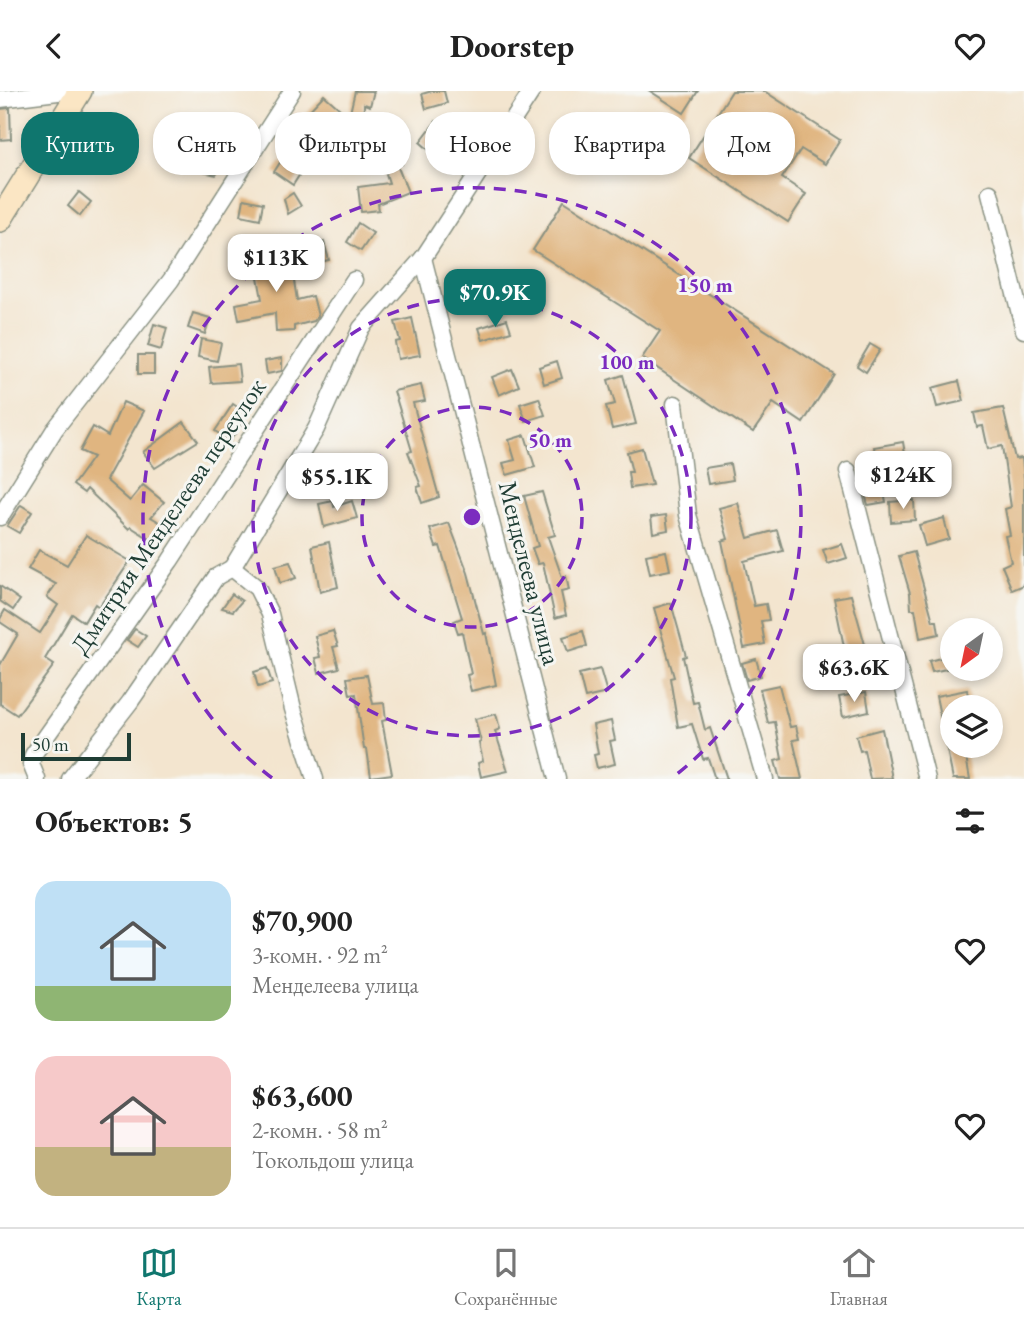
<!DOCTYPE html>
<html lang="ru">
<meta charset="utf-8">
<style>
body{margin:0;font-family:"EB Garamond",serif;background:#f2f2f2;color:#222;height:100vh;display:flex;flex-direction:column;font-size:26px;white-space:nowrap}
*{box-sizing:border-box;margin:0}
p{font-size:23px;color:#767676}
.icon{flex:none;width:38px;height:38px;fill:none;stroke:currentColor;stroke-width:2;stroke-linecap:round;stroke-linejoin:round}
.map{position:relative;height:688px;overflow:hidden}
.details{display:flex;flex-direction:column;background:#fff;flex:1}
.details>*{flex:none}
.hud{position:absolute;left:21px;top:21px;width:984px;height:63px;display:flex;gap:14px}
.needle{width:46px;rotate:213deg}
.fabs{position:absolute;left:940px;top:527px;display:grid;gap:14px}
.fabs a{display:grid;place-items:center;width:63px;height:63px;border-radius:50%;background:#fff;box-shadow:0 4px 10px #0003;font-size:35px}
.scale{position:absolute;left:21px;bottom:18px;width:110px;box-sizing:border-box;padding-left:7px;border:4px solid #1f3d34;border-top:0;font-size:19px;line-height:24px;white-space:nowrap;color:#1f3d34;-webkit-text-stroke:5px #f6f6f2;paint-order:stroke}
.price{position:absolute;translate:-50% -60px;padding:0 16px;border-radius:14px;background:#fff;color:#222;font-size:23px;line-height:46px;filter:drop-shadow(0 2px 4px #0008)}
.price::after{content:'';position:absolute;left:50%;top:42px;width:21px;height:16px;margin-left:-10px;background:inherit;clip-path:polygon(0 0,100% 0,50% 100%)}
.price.active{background:#0f766e;color:#fff}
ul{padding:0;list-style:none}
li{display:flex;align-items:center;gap:21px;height:175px;padding:0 35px}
li span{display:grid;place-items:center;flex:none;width:196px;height:140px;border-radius:21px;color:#555}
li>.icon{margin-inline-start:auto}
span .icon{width:84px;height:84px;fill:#fffc;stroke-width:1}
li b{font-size:30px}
h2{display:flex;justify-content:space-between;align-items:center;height:84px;padding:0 35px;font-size:30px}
.tag{padding:0 24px;border-radius:28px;background:#fff;box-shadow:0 4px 10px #0003;font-size:24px;line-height:63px}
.tag.active{background:#0f766e;color:#fff}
header{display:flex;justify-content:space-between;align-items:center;height:91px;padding:0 35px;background:#fff;font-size:32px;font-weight:700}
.tab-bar{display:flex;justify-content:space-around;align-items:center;height:98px;border-top:2px solid #e0e0e0;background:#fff;font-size:19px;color:#767676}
.tab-bar a{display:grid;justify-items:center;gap:4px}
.tab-bar .active{color:#0f766e}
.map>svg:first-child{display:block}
</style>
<header><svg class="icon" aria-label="back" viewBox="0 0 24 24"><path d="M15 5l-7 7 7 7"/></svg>Doorstep<svg class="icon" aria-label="heart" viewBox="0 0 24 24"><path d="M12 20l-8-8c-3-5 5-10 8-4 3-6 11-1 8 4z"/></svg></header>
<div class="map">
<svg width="1024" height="688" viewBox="0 0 1024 688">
<rect width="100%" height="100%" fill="#f6f6f2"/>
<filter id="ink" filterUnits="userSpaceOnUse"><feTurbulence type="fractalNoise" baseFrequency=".0143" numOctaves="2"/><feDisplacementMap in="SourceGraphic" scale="14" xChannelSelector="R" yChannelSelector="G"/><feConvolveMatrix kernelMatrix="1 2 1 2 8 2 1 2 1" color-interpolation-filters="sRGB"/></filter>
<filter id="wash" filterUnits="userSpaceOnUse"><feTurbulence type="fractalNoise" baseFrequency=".00686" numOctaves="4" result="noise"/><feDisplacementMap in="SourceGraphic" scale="28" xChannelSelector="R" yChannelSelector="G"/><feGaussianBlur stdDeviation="1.57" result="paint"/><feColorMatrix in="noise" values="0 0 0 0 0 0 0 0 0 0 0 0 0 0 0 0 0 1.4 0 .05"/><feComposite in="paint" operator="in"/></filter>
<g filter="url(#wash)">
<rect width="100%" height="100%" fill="#f3e5cf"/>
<g id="blocks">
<g fill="#e0b580">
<polygon points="355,0 374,0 370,15 364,13 363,61 395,51 402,73 397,74 408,101 378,113 379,119 361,121 358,96 389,92 381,67 342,80 336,64 347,60 346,24 349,26"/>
<polygon points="432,0 444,0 447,12 426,18 422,3"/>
<polygon points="650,0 698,0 684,22"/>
<polygon points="732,0 764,0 840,49 825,73 801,58 782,87 806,103 788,131 689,67"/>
<polygon points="324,4 340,18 326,33 319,28 297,54 286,44"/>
<polygon points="10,17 11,48 0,49 0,18"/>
<polygon points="436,30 446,37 429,59 420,51"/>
<polygon points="210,50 231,63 216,84 198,80"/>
<polygon points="281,70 300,83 293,94 274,81"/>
<polygon points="79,101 91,111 80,125 68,115"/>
<polygon points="293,102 301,115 288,123 284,108"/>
<polygon points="244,108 263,112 260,128 241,124"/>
<polygon points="564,110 834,283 803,332 773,312 753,341 642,267 660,240 533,159"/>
<polygon points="358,132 373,142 361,160 347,151"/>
<polygon points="324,151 329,169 301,175 297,158"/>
<polygon points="276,155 278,187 293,184 297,209 313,205 318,225 314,230 294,235 294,240 276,241 275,222 239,229 236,213 262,208 256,175 248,175 246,157"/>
<polygon points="193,222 210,227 205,243 188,237"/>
<polygon points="412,227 420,264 398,268 395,251 400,250 395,231"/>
<polygon points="507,228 511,240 483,249 479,237"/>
<polygon points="154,233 167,237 161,259 148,255"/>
<polygon points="201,248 221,252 217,270 198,266"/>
<polygon points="870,253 880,259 866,281 857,275"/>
<rect x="138" y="264" width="16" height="19"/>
<polygon points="282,267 282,280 267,283 265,270"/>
<polygon points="557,270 562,287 544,293 539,276"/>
<polygon points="238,273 240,290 211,292 209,276"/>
<polygon points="512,278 519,295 499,304 492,286"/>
<polygon points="623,284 636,333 612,338 606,315 615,313 608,289"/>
<polygon points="959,290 964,310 937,316 932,297"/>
<polygon points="421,294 425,310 413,312 439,406 422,412 417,396 421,395 408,361 412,360 394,300"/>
<polygon points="539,307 545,324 526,330 520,313"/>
<polygon points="123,311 144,320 106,389 130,410 143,394 164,411 151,426 168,436 158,453 131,436 129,438 87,398 84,402 73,394 93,366 80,360 93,336 108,345"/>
<polygon points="233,313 248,323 230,350 215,340"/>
<polygon points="1003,317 1015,368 1022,367 1024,387 1024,494 1012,499 1002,475 1011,471 1005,445 1010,444 1005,418 1011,416 1002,355 988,358 983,335 977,336 974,322"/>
<polygon points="184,331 198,350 155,377 143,361"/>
<polygon points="525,344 535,376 507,384 503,372 515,369 509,349"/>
<polygon points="903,351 906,369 877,374 874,356"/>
<polygon points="642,357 652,394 630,397 628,381 632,381 627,361"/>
<polygon points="730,373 733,389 708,393 705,377"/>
<polygon points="882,391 886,411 868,414 863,395"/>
<polygon points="542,401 555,444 548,446 562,486 566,485 569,499 561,501 566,524 555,527 543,472 538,473 532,457 538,455 524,405"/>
<polygon points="914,409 915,429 891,431 890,411"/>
<polygon points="333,410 334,416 352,410 357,427 324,436 319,413"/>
<polygon points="738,412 748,447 777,439 783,460 744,470 754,515 766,513 769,529 761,530 765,553 744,557 722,450 728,448 719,417"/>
<polygon points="21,414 32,421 19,442 7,435"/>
<polygon points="666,424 668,439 653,442 651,426"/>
<polygon points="944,427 949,448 925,455 919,434"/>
<polygon points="449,432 468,482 484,543 486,542 496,594 471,600 467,584 471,583 462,541 458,542 454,530 462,527 440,455 436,456 430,438"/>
<polygon points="86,444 130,470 99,516 95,513 84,531 72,523 45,568 54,574 17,624 0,613 0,574 18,543 0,531 0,528 5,519 40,542 58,514 47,506 56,493 28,478 39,459 67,474"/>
<polygon points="329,451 338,496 320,501 312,455"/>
<polygon points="842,453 847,467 828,473 823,459"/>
<polygon points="666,460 670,479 650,483 646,464"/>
<polygon points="914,461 933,530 937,530 939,543 920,547 915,518 911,518 910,502 899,465"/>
<polygon points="290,471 296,487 280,492 275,475"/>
<polygon points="0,495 20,509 13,519 0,510"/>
<polygon points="232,503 242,510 233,520 222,517"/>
<polygon points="851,504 871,575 849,580 834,507"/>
<polygon points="671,512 686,565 683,566 693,612 698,611 705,639 710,637 727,688 715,688 708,667 703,668 692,633 678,636 670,587 674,586 654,517"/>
<polygon points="135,538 146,545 138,556 127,549"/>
<polygon points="333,540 338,555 333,556 339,577 319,582 315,567 320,566 315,545"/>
<polygon points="583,540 587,555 568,561 563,546"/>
<polygon points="948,565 951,577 932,581 929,570"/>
<polygon points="756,568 761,585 747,589 742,572"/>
<polygon points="267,577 272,592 258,596 254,581"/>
<polygon points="600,578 607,602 585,607 579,583"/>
<polygon points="367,584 373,613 384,612 386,629 382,630 392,683 371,686 367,658 364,658 356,603 350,604 347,587"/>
<polygon points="779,594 790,636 796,635 799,648 793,649 802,688 780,688 775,670 782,668 775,631 768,632 760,598"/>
<polygon points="967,599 970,616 952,616 952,654 964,654 970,688 953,688 936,605"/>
<polygon points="866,601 869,620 843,626 839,606"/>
<polygon points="496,623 500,638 495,640 508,680 481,686 478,672 483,670 479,652 481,651 475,628"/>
<polygon points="611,630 615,649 610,650 615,673 597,677 594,664 598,663 593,634"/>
<polygon points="882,638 892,687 870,688 864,659 860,660 856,645"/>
</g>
</g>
</g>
<g filter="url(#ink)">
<use href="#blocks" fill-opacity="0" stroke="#899182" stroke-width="2"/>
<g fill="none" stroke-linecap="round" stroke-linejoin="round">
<defs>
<g id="street">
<polyline points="0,8 66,0"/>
<polyline points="990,102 1024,239"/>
<polyline points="423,167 557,688"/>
<polyline points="675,313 688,424 765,688"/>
<polyline points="848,380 927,688"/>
<polyline points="0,426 55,338 171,189 292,0"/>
<polyline points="232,477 316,338 361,237 423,167 532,0"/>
<polyline points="37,688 31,673 33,664 170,470 354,189"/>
<polyline points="70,688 130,611 216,486 232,477 257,497 270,523 293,618 315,688"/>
</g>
<polyline id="secondary" points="0,129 80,0"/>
</defs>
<use href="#street" stroke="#899182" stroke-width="19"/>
<use href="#secondary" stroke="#899182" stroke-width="26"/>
<use href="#street" stroke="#fff" stroke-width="16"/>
<use href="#secondary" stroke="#fbe6c4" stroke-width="23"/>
</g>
</g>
<g fill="none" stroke="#7b2cbf" stroke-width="3.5" stroke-dasharray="12 9">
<circle cx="472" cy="426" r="110"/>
<circle cx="472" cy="426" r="219"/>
<path d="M272 687A329 329 0 1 1 672 687"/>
</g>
<g text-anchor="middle" stroke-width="6" stroke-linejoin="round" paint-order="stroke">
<g font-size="26" fill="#1f3d34" stroke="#f6f6f2">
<text transform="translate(168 425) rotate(-56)" y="9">Дмитрия Менделеева переулок</text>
<text transform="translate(530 482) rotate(76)" y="9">Менделеева улица</text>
</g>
</g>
<circle cx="472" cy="426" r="10" fill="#7b2cbf" stroke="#f6f6f2" stroke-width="3.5"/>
<g font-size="21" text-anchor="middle" font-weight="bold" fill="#7b2cbf" stroke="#f6f6f2" stroke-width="6" stroke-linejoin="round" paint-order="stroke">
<text x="705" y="201">150 m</text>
<text x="627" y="278">100 m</text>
<text x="550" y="356">50 m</text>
</g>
</svg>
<div class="fabs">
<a><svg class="needle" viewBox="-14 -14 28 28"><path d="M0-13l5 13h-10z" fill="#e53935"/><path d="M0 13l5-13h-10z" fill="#767676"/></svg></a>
<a><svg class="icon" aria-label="layers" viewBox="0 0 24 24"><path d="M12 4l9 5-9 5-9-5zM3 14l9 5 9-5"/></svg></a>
</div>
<div class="scale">50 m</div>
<b class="price" style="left:276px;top:203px">$113K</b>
<b class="price active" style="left:495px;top:238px">$70.9K</b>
<b class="price" style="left:903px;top:420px">$124K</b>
<b class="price" style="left:337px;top:422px">$55.1K</b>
<b class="price" style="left:854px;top:613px">$63.6K</b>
<div class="hud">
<a class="tag active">Купить</a>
<a class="tag">Снять</a>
<a class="tag">Фильтры</a>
<a class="tag">Новое</a>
<a class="tag">Квартира</a>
<a class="tag">Дом</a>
</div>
</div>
<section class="details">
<h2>Объектов: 5<svg class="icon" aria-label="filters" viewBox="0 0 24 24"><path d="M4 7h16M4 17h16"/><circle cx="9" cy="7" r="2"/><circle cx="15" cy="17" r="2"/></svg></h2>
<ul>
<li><span style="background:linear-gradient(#bfe0f5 75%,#8fb573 0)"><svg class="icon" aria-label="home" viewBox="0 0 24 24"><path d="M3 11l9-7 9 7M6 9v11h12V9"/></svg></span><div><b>$70,900</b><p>3-комн. · 92 m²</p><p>Менделеева улица</p></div><svg class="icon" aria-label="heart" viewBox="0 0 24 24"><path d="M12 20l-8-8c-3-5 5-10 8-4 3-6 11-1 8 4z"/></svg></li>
<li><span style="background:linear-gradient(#f6c9c9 65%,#c2b280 0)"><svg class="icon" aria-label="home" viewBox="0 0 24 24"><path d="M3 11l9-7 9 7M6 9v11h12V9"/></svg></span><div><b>$63,600</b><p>2-комн. · 58 m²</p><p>Токольдош улица</p></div><svg class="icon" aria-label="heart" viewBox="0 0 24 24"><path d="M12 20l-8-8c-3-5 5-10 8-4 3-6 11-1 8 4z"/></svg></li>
</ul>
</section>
<nav class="tab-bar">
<a class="active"><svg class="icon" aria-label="map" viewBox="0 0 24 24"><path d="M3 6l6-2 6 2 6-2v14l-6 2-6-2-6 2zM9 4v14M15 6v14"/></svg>Карта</a>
<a><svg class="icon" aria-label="saved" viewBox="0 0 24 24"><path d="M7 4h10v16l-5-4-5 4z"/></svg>Сохранённые</a>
<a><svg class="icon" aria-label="home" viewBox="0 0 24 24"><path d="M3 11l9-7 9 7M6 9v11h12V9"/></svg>Главная</a>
</nav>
